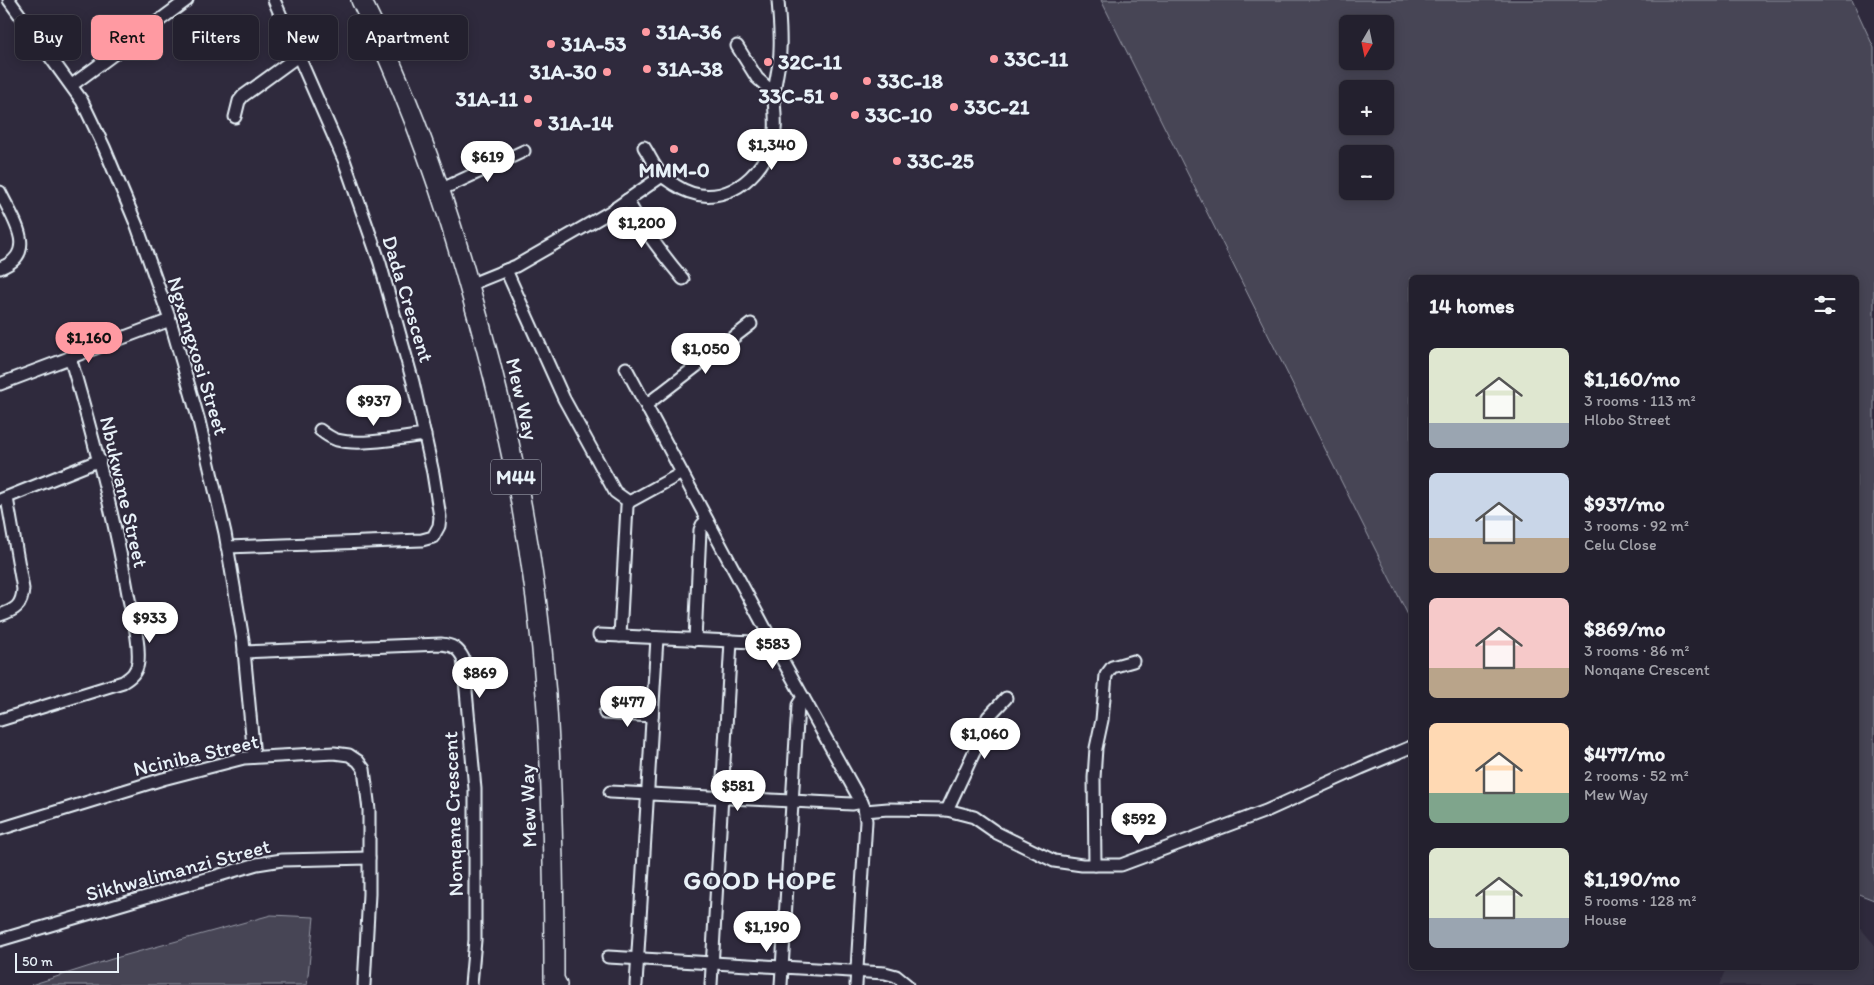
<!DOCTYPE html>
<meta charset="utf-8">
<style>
body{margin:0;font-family:Itim,sans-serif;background:#2f2d3a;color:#f1f3f6;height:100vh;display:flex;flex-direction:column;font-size:19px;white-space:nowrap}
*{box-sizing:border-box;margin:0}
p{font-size:16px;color:#a3a3aa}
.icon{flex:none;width:28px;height:28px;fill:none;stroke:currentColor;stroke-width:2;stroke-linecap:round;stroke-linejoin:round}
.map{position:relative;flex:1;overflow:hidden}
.panel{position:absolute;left:1409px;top:275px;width:450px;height:695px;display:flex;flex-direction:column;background:#23202e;border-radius:8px;box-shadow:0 2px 12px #0003,0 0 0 1px #403e4a}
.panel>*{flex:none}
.hud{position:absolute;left:15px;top:15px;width:475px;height:45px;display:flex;gap:10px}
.needle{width:32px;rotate:189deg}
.buttons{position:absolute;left:1339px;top:15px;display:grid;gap:10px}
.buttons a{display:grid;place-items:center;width:55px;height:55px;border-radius:8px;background:#23202e;box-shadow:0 2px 12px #0003,0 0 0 1px #403e4a;font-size:25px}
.scale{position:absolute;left:15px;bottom:12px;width:104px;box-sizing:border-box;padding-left:5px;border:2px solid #e8f1f8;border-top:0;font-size:14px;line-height:18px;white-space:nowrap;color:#e8f1f8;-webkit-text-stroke:4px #2f2a3d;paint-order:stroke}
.price{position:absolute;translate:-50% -42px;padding:0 11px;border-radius:18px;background:#fff;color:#222;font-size:16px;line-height:32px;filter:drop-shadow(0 1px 2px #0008)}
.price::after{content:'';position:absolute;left:50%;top:30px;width:15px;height:11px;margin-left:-8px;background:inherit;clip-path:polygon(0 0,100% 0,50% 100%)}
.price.active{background:#ff9aa2;color:#111}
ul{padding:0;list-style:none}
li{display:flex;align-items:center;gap:15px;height:125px;padding:0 20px}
li span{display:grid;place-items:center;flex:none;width:140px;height:100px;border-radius:8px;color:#555}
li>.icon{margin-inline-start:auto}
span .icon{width:60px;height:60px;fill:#fffc;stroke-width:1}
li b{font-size:21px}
h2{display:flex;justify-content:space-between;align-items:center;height:60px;padding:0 20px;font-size:21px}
.chip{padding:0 18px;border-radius:8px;background:#23202e;box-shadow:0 2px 12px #0003,0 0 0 1px #403e4a;font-size:18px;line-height:45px}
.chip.active{background:#ff9aa2;color:#111}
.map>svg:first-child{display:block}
</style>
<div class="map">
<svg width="1874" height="985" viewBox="0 0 1874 985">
<rect width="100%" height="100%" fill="#2f2a3d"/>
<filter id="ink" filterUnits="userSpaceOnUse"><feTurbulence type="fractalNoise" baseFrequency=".02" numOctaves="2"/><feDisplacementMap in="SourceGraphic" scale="10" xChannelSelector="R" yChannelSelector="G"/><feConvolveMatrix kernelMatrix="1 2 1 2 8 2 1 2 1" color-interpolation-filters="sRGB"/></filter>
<g filter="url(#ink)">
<polygon fill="#3b3749" points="1856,923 1874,944 1874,985 1719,985 1726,968 1856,968"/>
<g fill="#464455" stroke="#979aa6" fill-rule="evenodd">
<path d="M1101,0h751l22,48v852l-18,-7v-615h-445v343zM1348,24h37v37h-37zM1348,89h37v37h-37zM1348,154h37v37h-37z"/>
<polygon points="271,915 314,917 307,985 31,985 112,959"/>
</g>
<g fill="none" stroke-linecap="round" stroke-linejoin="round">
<defs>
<g id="street">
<polyline points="9,0 82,101 104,147 137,226 170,320 199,421 225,533 243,640 254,757"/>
<polyline points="737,46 757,78 774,93"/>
<polyline points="72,85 187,0"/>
<polyline points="235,117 239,101 243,96 298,56"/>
<path d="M644,147c6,9 11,22 19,29 3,4 8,6 12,9 40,26 81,0 97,-41 6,-15 2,-33 2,-49 1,-15 6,-30 6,-45 1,-17 -1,-34 -2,-50"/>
<polyline points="440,190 524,151"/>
<path d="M0,192c12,26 40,61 0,76"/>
<path d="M627,200c16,29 35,54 56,79"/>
<polyline points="506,270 564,399 615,492 629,502"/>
<polyline points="469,285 516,266 610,212 662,176"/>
<polyline points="626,368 773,643 864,807 866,821 856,985"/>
<polyline points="0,384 170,320"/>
<polyline points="646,405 751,324"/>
<path d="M320,430c5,4 11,8 17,10 23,6 64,-2 88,-5"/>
<polyline points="0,500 100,460"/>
<polyline points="227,547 422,540 433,537 439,526 440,517 433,473 413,382 380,263 344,160 274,0"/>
<path d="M0,615c15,-5 22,-9 23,-26l-16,-91"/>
<polyline points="599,635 773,643"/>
<polyline points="620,636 627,506 629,502 682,473"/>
<polyline points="695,640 700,530 702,525 707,520"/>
<path d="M244,652l197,-8c11,1 17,4 22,14l12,131v151l-4,45"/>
<polyline points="605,713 652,716"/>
<path d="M0,720l123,-38c8,-5 14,-10 15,-20 2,-22 -6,-47 -10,-68 -14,-80 -35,-158 -58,-237"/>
<polyline points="610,792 852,804 862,802"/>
<polyline points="947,810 976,748 988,717 1006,698"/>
<polyline points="865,811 888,809 947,810 974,817 997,833 1054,861 1082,865 1121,865 1266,811 1361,768 1411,747"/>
<polyline points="0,829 163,779 244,758 334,753 349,755 358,761 364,769 369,810 369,894 364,985"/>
<polyline points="1095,865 1094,778 1096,748 1102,720 1106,675 1112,667 1133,661"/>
<polyline points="0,940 257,864 282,860 369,858"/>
<polyline points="608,957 885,973 896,976 907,985"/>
<polyline points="636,985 657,638"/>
<polyline points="711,985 731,641"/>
<polyline points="781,985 798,705 803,697"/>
</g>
<path id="primary" d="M361,0c47,93 82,192 110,293 38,131 65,266 75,402 7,95 8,189 8,284l3,6"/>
</defs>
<use href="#street" stroke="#e8f1f8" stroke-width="15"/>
<use href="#primary" stroke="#e8f1f8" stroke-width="22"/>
<use href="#street" stroke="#2f2a3d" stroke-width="11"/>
<use href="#primary" stroke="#2f2a3d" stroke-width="19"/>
</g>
</g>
<g fill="#ff9aa2" stroke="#2f2a3d" stroke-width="2">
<circle cx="646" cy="32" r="5"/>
<circle cx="551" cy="44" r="5"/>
<circle cx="994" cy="59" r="5"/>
<circle cx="768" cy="62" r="5"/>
<circle cx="647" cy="69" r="5"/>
<circle cx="607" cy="72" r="5"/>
<circle cx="867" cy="81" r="5"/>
<circle cx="834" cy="96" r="5"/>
<circle cx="528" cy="99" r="5"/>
<circle cx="954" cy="107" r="5"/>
<circle cx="855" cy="115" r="5"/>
<circle cx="538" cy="123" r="5"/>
<circle cx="674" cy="149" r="5"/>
<circle cx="897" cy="161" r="5"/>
</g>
<g text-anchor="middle" stroke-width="4" stroke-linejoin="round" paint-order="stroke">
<rect fill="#2f2a3d" stroke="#b0b5c0" stroke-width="1" x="491" y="459.5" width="50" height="35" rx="4"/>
<g font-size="20" font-weight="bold" fill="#e8f1f8">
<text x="516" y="484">M44</text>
</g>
<g font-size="21" font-weight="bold" fill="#e8f1f8" stroke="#2f2a3d" text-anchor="start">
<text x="656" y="39">31A-36</text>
<text x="561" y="51">31A-53</text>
<text x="1004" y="66">33C-11</text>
<text x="778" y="69">32C-11</text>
<text x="657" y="76">31A-38</text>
<text x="597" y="79" text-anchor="end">31A-30</text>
<text x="877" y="88">33C-18</text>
<text x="824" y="103" text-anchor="end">33C-51</text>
<text x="518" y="106" text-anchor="end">31A-11</text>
<text x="964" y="114">33C-21</text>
<text x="865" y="122">33C-10</text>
<text x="548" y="130">31A-14</text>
<text x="907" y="168">33C-25</text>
<text x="674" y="177" text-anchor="middle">MMM-0</text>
</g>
<g font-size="21" fill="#e8f1f8" stroke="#2f2a3d">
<text transform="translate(408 299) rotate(73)" y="7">Dada Crescent</text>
<text transform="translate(198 356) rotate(73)" y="7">Ngxangxosi Street</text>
<text transform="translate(522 399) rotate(77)" y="7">Mew Way</text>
<text transform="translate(124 492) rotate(77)" y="7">Nbukwane Street</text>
<text transform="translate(196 755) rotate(-13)" y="7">Nciniba Street</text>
<text transform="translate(528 806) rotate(-92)" y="7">Mew Way</text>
<text transform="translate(453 814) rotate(-92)" y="7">Nonqane Crescent</text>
<text transform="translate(178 870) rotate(-15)" y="7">Sikhwalimanzi Street</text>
</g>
<g font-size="26" font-weight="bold" letter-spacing="1" fill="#e8f1f8" stroke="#2f2a3d">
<text x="760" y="889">GOOD HOPE</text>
</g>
</g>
</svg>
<div class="buttons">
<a><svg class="needle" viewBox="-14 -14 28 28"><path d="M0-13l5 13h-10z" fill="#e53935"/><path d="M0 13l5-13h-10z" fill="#a3a3aa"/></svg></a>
<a>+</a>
<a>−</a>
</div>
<div class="scale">50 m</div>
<b class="price" style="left:772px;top:171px">$1,340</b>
<b class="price" style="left:488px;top:183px">$619</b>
<b class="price" style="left:642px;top:249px">$1,200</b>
<b class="price active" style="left:89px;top:364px">$1,160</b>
<b class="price" style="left:706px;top:375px">$1,050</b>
<b class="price" style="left:374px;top:427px">$937</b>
<b class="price" style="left:150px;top:644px">$933</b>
<b class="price" style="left:773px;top:670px">$583</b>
<b class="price" style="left:480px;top:699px">$869</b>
<b class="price" style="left:628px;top:728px">$477</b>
<b class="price" style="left:985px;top:760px">$1,060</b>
<b class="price" style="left:738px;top:812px">$581</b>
<b class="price" style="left:1139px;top:845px">$592</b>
<b class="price" style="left:767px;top:953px">$1,190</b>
<div class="hud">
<a class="chip">Buy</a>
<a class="chip active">Rent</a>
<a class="chip">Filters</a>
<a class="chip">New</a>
<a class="chip">Apartment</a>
</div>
<section class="panel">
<h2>14 homes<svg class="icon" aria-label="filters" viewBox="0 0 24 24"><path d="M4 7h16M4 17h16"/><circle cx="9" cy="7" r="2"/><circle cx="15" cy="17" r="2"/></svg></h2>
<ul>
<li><span style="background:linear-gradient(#dfe7d0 75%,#9aa5b1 0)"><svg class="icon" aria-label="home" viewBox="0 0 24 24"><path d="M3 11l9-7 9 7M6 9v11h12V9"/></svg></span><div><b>$1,160/mo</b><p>3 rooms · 113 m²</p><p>Hlobo Street</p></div></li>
<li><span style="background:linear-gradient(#c9d6e8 65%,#b9a48a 0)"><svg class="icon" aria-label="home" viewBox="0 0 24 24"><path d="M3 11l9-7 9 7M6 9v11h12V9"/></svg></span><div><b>$937/mo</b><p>3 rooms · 92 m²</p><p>Celu Close</p></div></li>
<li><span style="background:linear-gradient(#f6c9c9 70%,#b9a48a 0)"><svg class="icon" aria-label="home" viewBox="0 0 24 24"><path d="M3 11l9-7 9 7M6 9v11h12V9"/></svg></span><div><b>$869/mo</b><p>3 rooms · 86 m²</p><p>Nonqane Crescent</p></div></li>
<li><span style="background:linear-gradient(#ffd9b3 70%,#7fa58c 0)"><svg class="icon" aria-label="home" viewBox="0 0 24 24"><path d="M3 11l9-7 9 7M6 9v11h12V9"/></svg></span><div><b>$477/mo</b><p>2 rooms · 52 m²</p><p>Mew Way</p></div></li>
<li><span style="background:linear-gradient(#dfe7d0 70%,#9aa5b1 0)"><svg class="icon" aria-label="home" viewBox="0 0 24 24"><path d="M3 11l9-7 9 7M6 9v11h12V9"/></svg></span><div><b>$1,190/mo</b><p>5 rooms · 128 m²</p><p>House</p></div></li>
</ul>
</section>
</div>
